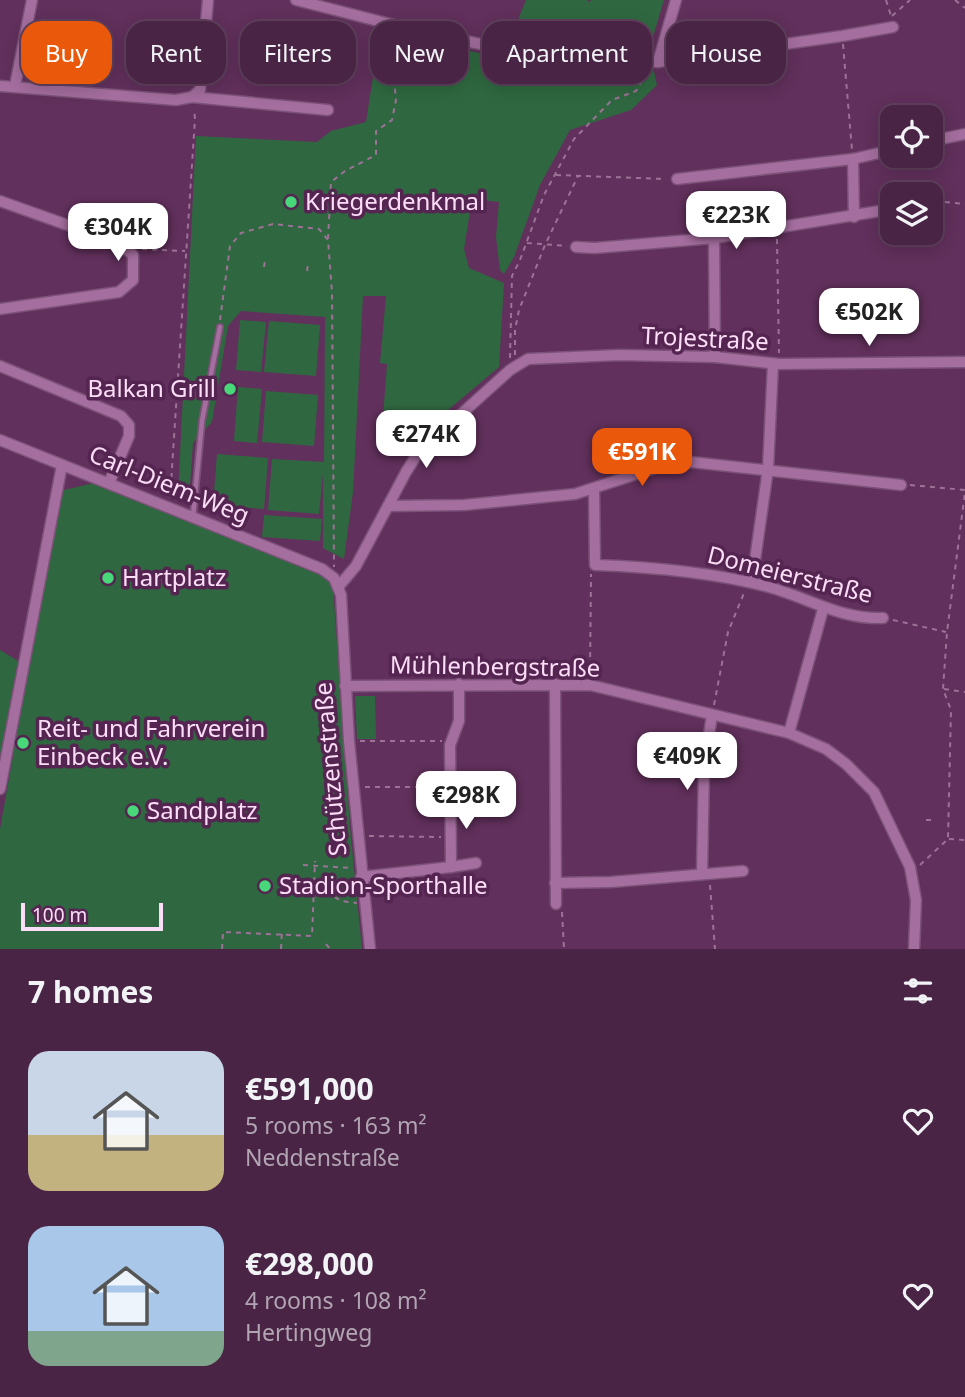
<!DOCTYPE html>
<meta charset="utf-8">
<style>
body{margin:0;font-family:"Noto Sans",sans-serif;background:#502c4c;color:#f1f3f6;height:100vh;display:flex;flex-direction:column;font-size:26px;white-space:nowrap}
*{box-sizing:border-box;margin:0}
p{font-size:23px;color:#b1a4b3}
.icon{flex:none;width:38px;height:38px;fill:none;stroke:currentColor;stroke-width:2;stroke-linecap:round;stroke-linejoin:round}
.map{position:relative;height:949px;overflow:hidden}
.panel{display:flex;flex-direction:column;background:#492445;flex:1}
.panel>*{flex:none}
.banner{position:absolute;left:21px;top:21px;width:924px;height:63px;display:flex;gap:14px}
.buttons{position:absolute;left:880px;top:105px;display:grid;gap:14px}
.buttons a{display:grid;place-items:center;width:63px;height:63px;border-radius:14px;background:#492445;box-shadow:0 4px 18px #0003,0 0 0 2px #61415e;font-size:35px}
.scale{position:absolute;left:21px;bottom:18px;width:142px;box-sizing:border-box;padding-left:7px;border:4px solid #fcddf7;border-top:0;font-size:19px;line-height:24px;white-space:nowrap;color:#fcddf7;-webkit-text-stroke:5px #552551;paint-order:stroke}
.price{position:absolute;translate:-50% -60px;padding:0 16px;border-radius:14px;background:#fff;color:#222;font-size:23px;line-height:46px;filter:drop-shadow(0 2px 4px #0008)}
.price::after{content:'';position:absolute;left:50%;top:42px;width:21px;height:16px;margin-left:-10px;background:inherit;clip-path:polygon(0 0,100% 0,50% 100%)}
.price.current{background:#ea580c;color:#fff}
ul{padding:0;list-style:none}
li{display:flex;align-items:center;gap:21px;height:175px;padding:0 28px}
li span{display:grid;place-items:center;flex:none;width:196px;height:140px;border-radius:21px;color:#555}
li>.icon{margin-inline-start:auto}
span .icon{width:84px;height:84px;fill:#fffc;stroke-width:1}
li b{font-size:30px}
h2{display:flex;justify-content:space-between;align-items:center;height:84px;padding:0 28px;font-size:30px}
.pill{padding:0 24px;border-radius:21px;background:#492445;box-shadow:0 4px 18px #0003,0 0 0 2px #61415e;font-size:24px;line-height:63px}
.pill.current{background:#ea580c;color:#fff}
.map>svg:first-child{display:block}
</style>
<div class="map">
<svg width="965" height="949" viewBox="0 0 965 949">
<rect width="100%" height="100%" fill="#61305c"/>
<g fill="#2f6840">
<polygon points="526,0 587,0 588,2 592,0 664,0 649,50 657,85 631,110 570,130 540,185 514,257 504,274 500,270 496,237 499,202 472,199 464,249 469,268 504,283 499,367 409,443 382,431 387,364 380,363 386,296 363,296 353,492 344,559 323,548 323,473 319,514 268,510 272,459 324,462 325,317 241,311 228,326 212,422 193,443 189,499 178,495 196,136 317,142 331,131 366,122 380,32 498,57 511,37"/>
<polygon points="240,320 266,322 261,372 236,370"/>
<polygon points="269,321 320,325 316,376 264,372"/>
<polygon points="238,387 262,389 257,443 234,441"/>
<polygon points="266,391 318,395 314,446 262,442"/>
<polygon points="217,454 268,458 264,509 213,505"/>
<polygon points="98,482 323,575 333,587 350,828 362,949 0,949 0,829 60,491"/>
<polygon points="264,515 322,519 320,541 262,537"/>
<polygon points="0,650 18,661 0,758"/>
<polygon points="355,696 375,696 376,739 357,739"/>
</g>
<g fill="none" stroke-linecap="round" stroke-linejoin="round">
<defs>
<polyline id="service" points="193,516 202,421 220,327"/>
<g id="minor">
<polyline points="296,0 425,33 561,60 658,62 842,36 893,27"/>
<polyline points="658,62 676,0"/>
<polyline points="0,86 176,100 192,97 200,90 208,0"/>
<polyline points="15,86 32,0"/>
<polyline points="192,97 328,110"/>
<polyline points="931,141 965,134"/>
<polyline points="853,159 854,217"/>
<polyline points="677,179 853,159 892,150"/>
<polyline points="0,201 118,243 133,255 133,280 119,292 0,309"/>
<polyline points="931,202 934,202"/>
<polyline points="714,238 715,357"/>
<polyline points="576,247 595,248 714,238 892,209"/>
<polyline points="0,366 121,416 129,425 129,436 109,483"/>
<polyline points="0,440 322,569 334,578 341,595 349,741 370,949"/>
<path d="M594,490l1,75c57,2 115,7 170,21 40,10 75,34 118,32"/>
<polyline points="388,506 464,505 575,494 655,468 691,462 901,485"/>
<polyline points="749,582 753,574 768,469 773,364"/>
<polyline points="339,586 356,566 406,472 418,453 510,370 528,359 619,355 715,357 779,364 964,362"/>
<polyline points="555,684 556,904"/>
<polyline points="345,686 590,685 789,733 826,749 846,764 874,792 910,867 916,900 914,949"/>
<polyline points="789,733 823,609"/>
<polyline points="0,789 62,465"/>
<polyline points="451,867 476,863"/>
<polyline points="702,873 704,768 712,715"/>
<polyline points="361,877 451,867 450,745 459,721 459,684"/>
<polyline points="555,883 611,882 743,871"/>
</g>
</defs>
<use href="#service" stroke="#7b5178" stroke-width="8"/>
<use href="#minor" stroke="#7b5178" stroke-width="13"/>
<g stroke="#9c7297" stroke-width="2" stroke-dasharray="5 5" stroke-linecap="butt">
<polyline points="886,0 891,16"/>
<polyline points="955,0 965,8"/>
<polyline points="892,16 910,0"/>
<polyline points="843,44 852,150"/>
<polyline points="556,175 666,179"/>
<polyline points="945,202 965,204"/>
<polyline points="328,239 331,182 345,171 376,155 376,131 392,120 396,100 394,79 409,60 411,39"/>
<polyline points="777,239 779,353"/>
<polyline points="527,243 567,246"/>
<polyline points="142,249 185,251"/>
<polyline points="264,267 265,260"/>
<polyline points="307,271 308,264"/>
<polyline points="220,320 230,246 241,233 273,224 319,229 328,240 332,292 334,567"/>
<polyline points="515,355 515,330 519,310 545,245 578,176"/>
<polyline points="510,358 512,276 520,260 544,195 574,139 612,100 636,91 646,73"/>
<polyline points="910,485 965,490"/>
<polyline points="170,498 195,119 194,109"/>
<polyline points="893,620 946,632"/>
<polyline points="590,677 591,574"/>
<polyline points="944,689 965,692"/>
<polyline points="714,705 728,632 744,593"/>
<polyline points="360,741 442,741"/>
<polyline points="365,787 440,787"/>
<polyline points="926,820 934,820"/>
<polyline points="369,836 441,837"/>
<polyline points="949,839 965,840"/>
<polyline points="303,865 351,868"/>
<polyline points="920,865 948,839 951,710 943,689 947,632 965,492"/>
<polyline points="710,885 715,949"/>
<polyline points="315,895 333,896 341,901 357,903"/>
<polyline points="562,912 564,949"/>
<polyline points="326,944 330,949"/>
<polyline points="222,949 223,932 312,936 315,861"/>
<polyline points="281,949 282,930"/>
</g>
<use href="#service" stroke="#a46e9e" stroke-width="4.5"/>
<use href="#minor" stroke="#a46e9e" stroke-width="10"/>
</g>
<g fill="#48d779" stroke="#552551" stroke-width="2.5">
<circle cx="291" cy="202" r="7"/>
<circle cx="230" cy="389" r="7"/>
<circle cx="108" cy="578" r="7"/>
<circle cx="23" cy="743" r="7"/>
<circle cx="133" cy="811" r="7"/>
<circle cx="265" cy="886" r="7"/>
</g>
<g text-anchor="middle" stroke-width="7" stroke-linejoin="round" paint-order="stroke">
<g font-size="24" fill="#fcddf7" stroke="#552551" text-anchor="start">
<text x="305" y="210">Kriegerdenkmal</text>
<text x="216" y="397" text-anchor="end">Balkan Grill</text>
<text x="122" y="586">Hartplatz</text>
<text x="37" y="737">Reit- und Fahrverein<tspan x="37" dy="28">Einbeck e.V.</tspan></text>
<text x="147" y="819">Sandplatz</text>
<text x="279" y="894">Stadion-Sporthalle</text>
</g>
<g font-size="24" fill="#fcddf7" stroke="#552551">
<text transform="translate(705 339) rotate(3)" y="8">Trojestraße</text>
<text transform="translate(169 485) rotate(22)" y="8">Carl-Diem-Weg</text>
<text transform="translate(790 575) rotate(14)" y="8">Domeierstraße</text>
<text transform="translate(495 667) rotate(1)" y="8">Mühlenbergstraße</text>
<text transform="translate(331 769) rotate(-95)" y="8">Schützenstraße</text>
</g>
</g>
</svg>
<div class="buttons">
<a><svg class="icon" aria-label="locate" viewBox="0 0 24 24"><circle cx="12" cy="12" r="6"/><path d="M12 2v4M12 18v4M2 12h4M18 12h4"/></svg></a>
<a><svg class="icon" aria-label="layers" viewBox="0 0 24 24"><path d="M12 4l9 5-9 5-9-5zM3 14l9 5 9-5"/></svg></a>
</div>
<div class="scale">100 m</div>
<b class="price" style="left:736px;top:251px">€223K</b>
<b class="price" style="left:118px;top:263px">€304K</b>
<b class="price" style="left:869px;top:348px">€502K</b>
<b class="price" style="left:426px;top:470px">€274K</b>
<b class="price current" style="left:642px;top:488px">€591K</b>
<b class="price" style="left:687px;top:792px">€409K</b>
<b class="price" style="left:466px;top:831px">€298K</b>
<div class="banner">
<a class="pill current">Buy</a>
<a class="pill">Rent</a>
<a class="pill">Filters</a>
<a class="pill">New</a>
<a class="pill">Apartment</a>
<a class="pill">House</a>
</div>
</div>
<section class="panel">
<h2>7 homes<svg class="icon" aria-label="filters" viewBox="0 0 24 24"><path d="M4 7h16M4 17h16"/><circle cx="9" cy="7" r="2"/><circle cx="15" cy="17" r="2"/></svg></h2>
<ul>
<li><span style="background:linear-gradient(#c9d6e8 60%,#c2b280 0)"><svg class="icon" aria-label="home" viewBox="0 0 24 24"><path d="M3 11l9-7 9 7M6 9v11h12V9"/></svg></span><div><b>€591,000</b><p>5 rooms · 163 m²</p><p>Neddenstraße</p></div><svg class="icon" aria-label="heart" viewBox="0 0 24 24"><path d="M12 20l-8-8c-3-5 5-10 8-4 3-6 11-1 8 4z"/></svg></li>
<li><span style="background:linear-gradient(#a9c7e8 75%,#7fa58c 0)"><svg class="icon" aria-label="home" viewBox="0 0 24 24"><path d="M3 11l9-7 9 7M6 9v11h12V9"/></svg></span><div><b>€298,000</b><p>4 rooms · 108 m²</p><p>Hertingweg</p></div><svg class="icon" aria-label="heart" viewBox="0 0 24 24"><path d="M12 20l-8-8c-3-5 5-10 8-4 3-6 11-1 8 4z"/></svg></li>
</ul>
</section>
